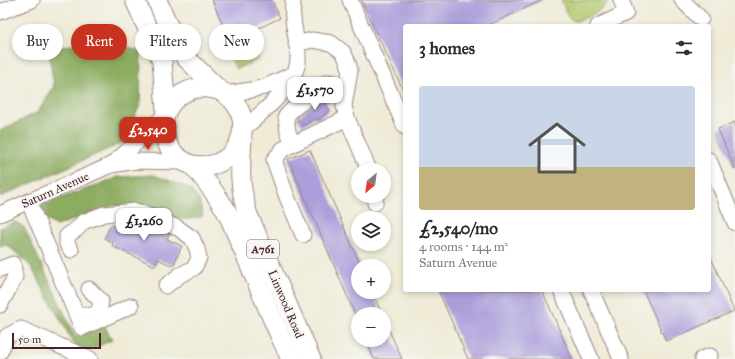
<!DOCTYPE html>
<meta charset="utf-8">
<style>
body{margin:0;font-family:"IM FELL Great Primer",serif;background:#f7f7f7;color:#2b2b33;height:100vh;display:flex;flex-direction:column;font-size:15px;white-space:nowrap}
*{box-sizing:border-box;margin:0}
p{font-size:13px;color:#7c7c81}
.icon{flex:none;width:22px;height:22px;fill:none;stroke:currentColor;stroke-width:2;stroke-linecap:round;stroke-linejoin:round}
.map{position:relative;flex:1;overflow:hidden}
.side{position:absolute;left:403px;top:24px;width:308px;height:268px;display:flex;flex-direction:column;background:#fff;border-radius:4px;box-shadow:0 2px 6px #0003}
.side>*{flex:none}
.top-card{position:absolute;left:12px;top:24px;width:331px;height:36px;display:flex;gap:8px}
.needle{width:26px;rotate:209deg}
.fabs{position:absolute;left:351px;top:163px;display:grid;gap:8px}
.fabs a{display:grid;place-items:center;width:40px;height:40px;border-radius:50%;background:#fff;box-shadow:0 2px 6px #0003;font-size:20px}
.scale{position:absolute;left:12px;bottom:10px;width:89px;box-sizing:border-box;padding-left:4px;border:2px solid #4a1f2b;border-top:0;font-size:11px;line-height:14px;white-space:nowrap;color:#4a1f2b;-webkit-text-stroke:3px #f6f6f2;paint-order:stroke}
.price{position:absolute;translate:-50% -34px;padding:0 9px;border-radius:8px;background:#fff;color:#222;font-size:13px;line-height:26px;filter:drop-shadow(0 1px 2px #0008)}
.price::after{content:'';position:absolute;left:50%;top:24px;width:12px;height:9px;margin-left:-6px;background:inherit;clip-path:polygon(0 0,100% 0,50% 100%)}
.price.on{background:#c8321e;color:#fff}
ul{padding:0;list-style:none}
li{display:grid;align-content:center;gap:8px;height:212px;padding:0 16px}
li+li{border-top:1px solid #e1e1e2}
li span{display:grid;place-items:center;height:124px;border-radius:4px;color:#555}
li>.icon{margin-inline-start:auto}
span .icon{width:72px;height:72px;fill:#fffc;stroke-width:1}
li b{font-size:17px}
h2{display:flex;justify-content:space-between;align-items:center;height:48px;padding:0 16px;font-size:17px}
.chip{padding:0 14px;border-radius:18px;background:#fff;box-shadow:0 2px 6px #0003;font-size:14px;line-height:36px}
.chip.on{background:#c8321e;color:#fff}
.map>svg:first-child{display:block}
</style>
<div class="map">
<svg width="735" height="359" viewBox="0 0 735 359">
<rect width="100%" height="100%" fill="#f6f6f2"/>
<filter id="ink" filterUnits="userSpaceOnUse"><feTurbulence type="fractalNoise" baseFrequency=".025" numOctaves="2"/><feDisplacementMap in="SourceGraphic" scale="8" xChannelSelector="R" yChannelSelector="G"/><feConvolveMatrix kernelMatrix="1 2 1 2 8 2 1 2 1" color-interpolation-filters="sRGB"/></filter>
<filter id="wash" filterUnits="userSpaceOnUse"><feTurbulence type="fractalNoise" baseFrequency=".012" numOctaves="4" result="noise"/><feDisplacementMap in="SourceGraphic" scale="16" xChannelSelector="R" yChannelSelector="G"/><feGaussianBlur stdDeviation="0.9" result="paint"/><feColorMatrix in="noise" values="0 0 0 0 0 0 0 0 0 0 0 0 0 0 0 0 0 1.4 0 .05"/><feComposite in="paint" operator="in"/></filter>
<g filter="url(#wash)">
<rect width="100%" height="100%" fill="#efebd7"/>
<g fill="#b0c76c" stroke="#7d734c">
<path d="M561,0h47c-2,10 -23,19 -33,21l-7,-4z"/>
<polygon points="253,45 259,59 236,69 230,55"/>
</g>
<g fill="#8cac60" stroke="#6b6646">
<polygon points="104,39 141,52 140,105 122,143 0,197 0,131 38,112 54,86 48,49"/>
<polygon points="154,175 189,188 199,199 203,216 192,219 166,220 114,205 56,226 44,218 38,207 118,177"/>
<polygon points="15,222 24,227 75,336 103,323 112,340 87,351 74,344 30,265 7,245 0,247 0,228"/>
</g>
<g id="blocks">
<g fill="#ab9eda">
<polygon points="212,0 272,0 280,18 244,35 243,32 229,39"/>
<polygon points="361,0 543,0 487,26 405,26 405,94"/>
<polygon points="326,95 330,99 325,103 330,110 317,120 315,117 303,126 297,118"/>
<polygon points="735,122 735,170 718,129"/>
<polygon points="310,150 361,266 358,266 358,292 372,292 382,314 355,314 288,159"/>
<polygon points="135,220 169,234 167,239 182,246 173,266 158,259 155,266 112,246 113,243 104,238 111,225 118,228 121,221"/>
<polygon points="709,253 734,311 666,341 643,290 709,290"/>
<polygon points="438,290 542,290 572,359 468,359"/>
<polygon points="384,319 402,359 374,359 366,340 384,340"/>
</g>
</g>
</g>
<g filter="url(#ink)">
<use href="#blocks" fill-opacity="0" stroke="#9c8581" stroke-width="1"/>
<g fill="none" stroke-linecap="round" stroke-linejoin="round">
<defs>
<g id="minor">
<polyline points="350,0 405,127"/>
<polyline points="682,0 701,19"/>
<polyline points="0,12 32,0"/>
<polyline points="598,26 626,13 621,0"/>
<polyline points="296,44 312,40 331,43 343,52 348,62 350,70 344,106 347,118 283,149 274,160 287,197 303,235"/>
<polyline points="226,94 251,90 265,87 293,74"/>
<polyline points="347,118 369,170"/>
<path d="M243,129c18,-15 52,-43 55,-68 1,-14 -4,-29 -5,-43 -1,-6 0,-12 0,-18"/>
<polyline points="293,144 288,132 286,116 294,108 328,82 347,87"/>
<polyline points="709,160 735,223"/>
<polyline points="111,165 132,147 165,115"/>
<polyline points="29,202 82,328 131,306"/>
<polyline points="375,203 376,196"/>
<polyline points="0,214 111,165 136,161 185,162"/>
<polyline points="71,250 67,244 67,236 77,229 83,222 104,214 136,211 178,228 192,238 197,249 199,258 194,268 180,275 166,286"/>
<polyline points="0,269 13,264 15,277 0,305"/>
<polyline points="561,290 591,359"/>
<polyline points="591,290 621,359"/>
<path d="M84,315c11,2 16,-3 17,-14l-12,-12"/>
<polyline points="0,352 7,336 21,329 90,359"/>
<polyline points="702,359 710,356"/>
</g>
<g id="major">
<polyline points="135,0 162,61 166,111"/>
<polyline points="157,0 177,46 187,59 219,90"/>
<path d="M242,139c-2,30 -3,47 6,76l63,144"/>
<path d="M191,165c9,1 18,2 27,-2 24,-10 32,-40 17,-60 -5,-6 -10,-11 -17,-13 -30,-10 -61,14 -53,46 2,11 10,21 20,26 3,1 5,2 8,4 11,12 22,27 31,41 8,13 13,30 20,44 15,36 30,73 47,108"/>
</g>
</defs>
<use href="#minor" stroke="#9c8581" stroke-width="17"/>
<use href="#major" stroke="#9c8581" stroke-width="21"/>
<use href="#minor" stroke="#fff" stroke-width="15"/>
<use href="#major" stroke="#fff" stroke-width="19"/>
</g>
</g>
<g text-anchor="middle" stroke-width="4" stroke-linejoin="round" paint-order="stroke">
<rect fill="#f6f6f2" stroke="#7e6067" stroke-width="1" x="247" y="240" width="32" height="18" rx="3"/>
<g font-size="11" font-weight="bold" fill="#4a1f2b">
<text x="263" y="253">A761</text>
</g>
<g font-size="12" fill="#4a1f2b" stroke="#f6f6f2">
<text transform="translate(55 190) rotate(-24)" y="4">Saturn Avenue</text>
<text transform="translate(286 304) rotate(67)" y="4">Linwood Road</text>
</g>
</g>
</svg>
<div class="fabs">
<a><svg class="needle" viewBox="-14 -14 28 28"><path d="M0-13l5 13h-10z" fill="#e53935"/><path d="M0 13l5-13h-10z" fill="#7c7c81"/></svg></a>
<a><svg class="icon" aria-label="layers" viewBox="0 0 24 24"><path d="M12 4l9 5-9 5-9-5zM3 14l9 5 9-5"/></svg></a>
<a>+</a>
<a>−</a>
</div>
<div class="scale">50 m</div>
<b class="price" style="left:315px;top:111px">£1,570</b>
<b class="price on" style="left:148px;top:151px">£2,540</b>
<b class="price" style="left:144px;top:242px">£1,260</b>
<div class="top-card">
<a class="chip">Buy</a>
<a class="chip on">Rent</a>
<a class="chip">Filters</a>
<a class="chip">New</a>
</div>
<section class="side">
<h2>3 homes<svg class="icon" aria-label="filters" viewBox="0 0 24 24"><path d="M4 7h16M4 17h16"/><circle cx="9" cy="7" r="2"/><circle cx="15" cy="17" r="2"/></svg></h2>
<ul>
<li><span style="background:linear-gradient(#c9d6e8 65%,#c2b280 0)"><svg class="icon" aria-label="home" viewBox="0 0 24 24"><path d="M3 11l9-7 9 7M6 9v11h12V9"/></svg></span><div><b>£2,540/mo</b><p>4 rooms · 144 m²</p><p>Saturn Avenue</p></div></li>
</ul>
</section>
</div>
